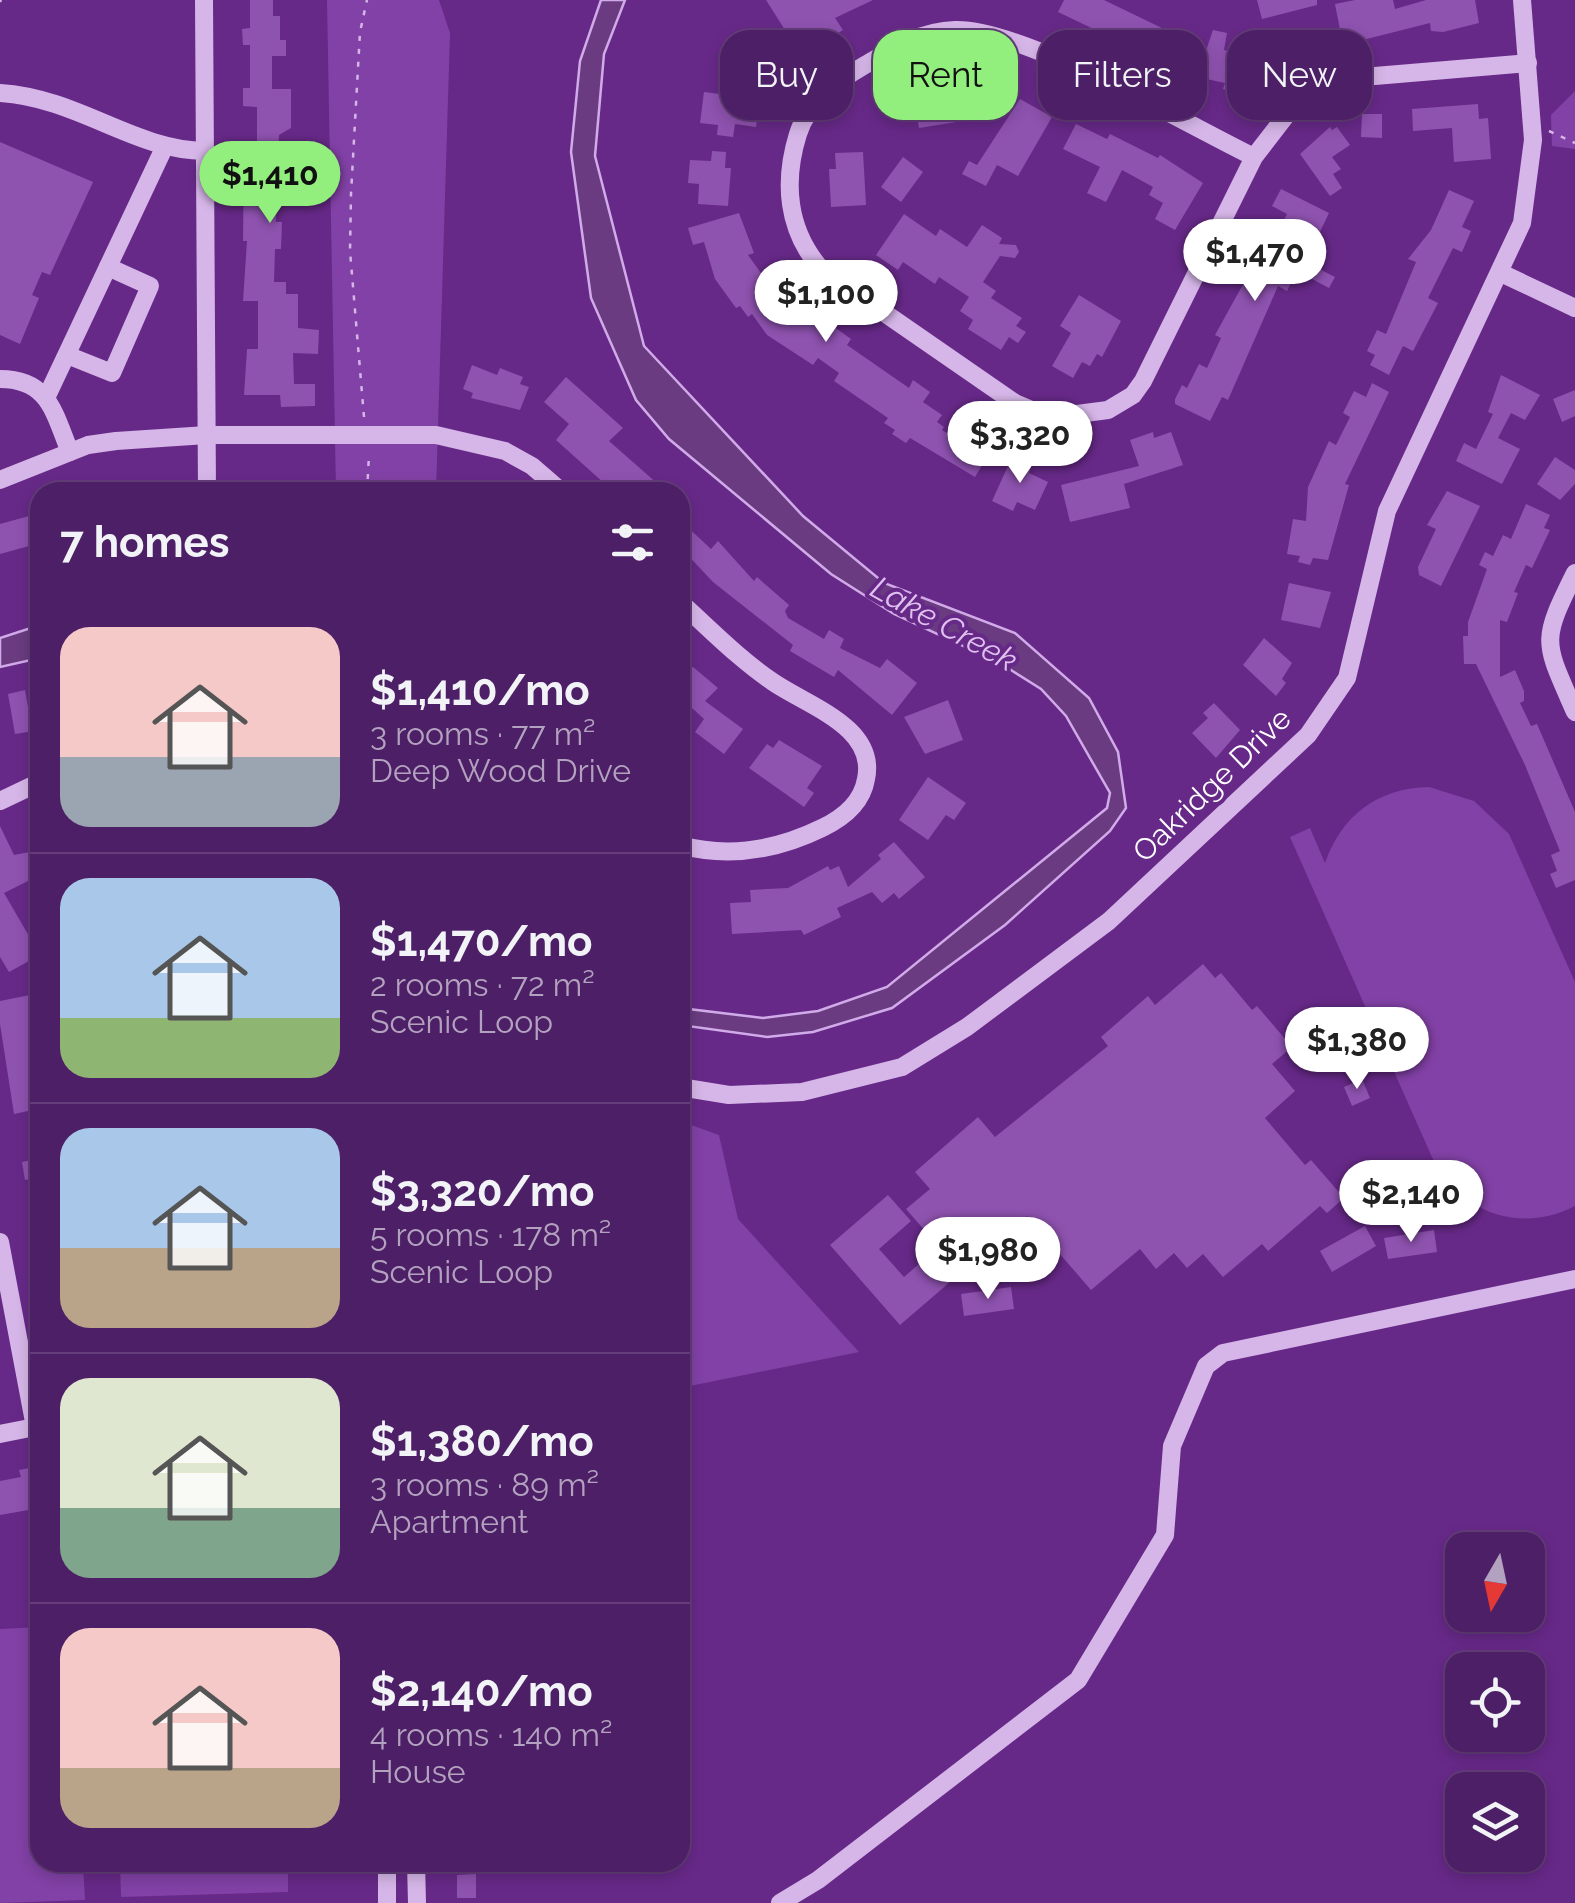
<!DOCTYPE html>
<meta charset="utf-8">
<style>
body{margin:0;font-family:Raleway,sans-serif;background:#572c6f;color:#f1f3f6;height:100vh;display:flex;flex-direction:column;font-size:38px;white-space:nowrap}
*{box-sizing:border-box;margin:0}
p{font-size:32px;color:#b3a2bf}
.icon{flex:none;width:55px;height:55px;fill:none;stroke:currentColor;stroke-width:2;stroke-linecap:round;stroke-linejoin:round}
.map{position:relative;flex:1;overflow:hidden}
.sheet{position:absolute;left:30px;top:482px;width:660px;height:1390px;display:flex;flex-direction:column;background:#4d1f66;border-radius:30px;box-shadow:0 5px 15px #0003,0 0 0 2px #643d7a}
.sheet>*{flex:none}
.top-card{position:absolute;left:720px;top:30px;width:705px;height:90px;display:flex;gap:20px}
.needle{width:65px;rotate:189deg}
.fabs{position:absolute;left:1445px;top:1532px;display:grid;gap:20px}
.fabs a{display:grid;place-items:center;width:100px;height:100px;border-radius:20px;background:#4d1f66;box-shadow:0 5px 15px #0003,0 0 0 2px #643d7a;font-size:50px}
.price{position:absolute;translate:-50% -85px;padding:0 22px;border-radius:35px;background:#fff;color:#222;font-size:32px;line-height:65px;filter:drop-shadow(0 2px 5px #0008)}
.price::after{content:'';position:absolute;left:50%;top:60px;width:30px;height:22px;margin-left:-15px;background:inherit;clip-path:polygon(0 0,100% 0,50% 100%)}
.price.selected{background:#93ef7d;color:#111}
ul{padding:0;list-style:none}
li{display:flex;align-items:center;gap:30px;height:250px;padding:0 30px}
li+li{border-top:2px solid #643d7a}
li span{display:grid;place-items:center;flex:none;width:280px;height:200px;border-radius:30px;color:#555}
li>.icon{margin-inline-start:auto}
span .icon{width:120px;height:120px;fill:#fffc;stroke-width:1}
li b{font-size:42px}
h2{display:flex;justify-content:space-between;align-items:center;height:120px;padding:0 30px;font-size:42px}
.chip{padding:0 35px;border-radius:30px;background:#4d1f66;box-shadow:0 5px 15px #0003,0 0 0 2px #643d7a;font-size:35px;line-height:90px}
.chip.selected{background:#93ef7d;color:#111}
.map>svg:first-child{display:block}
</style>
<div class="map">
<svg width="1575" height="1903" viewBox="0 0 1575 1903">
<rect width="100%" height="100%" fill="#672988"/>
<g fill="#8241a6">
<polygon points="327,0 439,0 450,33 436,492 336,492"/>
<polygon points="1575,91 1575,149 1552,146 1551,115"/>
<path d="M1429,787l45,14 35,33 66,148v224c-50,26 -103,10 -136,-33l-149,-336 20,-9 15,35c17,-48 53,-75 104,-76z"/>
<polygon points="680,1121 719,1135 738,1219 859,1352 680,1388"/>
<polygon points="40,1627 40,1862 83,1863 85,1900 0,1903 0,1629"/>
<polygon points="120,1863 288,1863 288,1892 121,1897"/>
</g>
<g fill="#6a3b81" stroke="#d1abe9" stroke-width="2.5">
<polygon points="601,0 625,0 604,54 595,156 644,346 803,516 884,583 1015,633 1089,698 1118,752 1126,808 1110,831 1005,925 892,1008 813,1032 767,1037 680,1025 680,1008 763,1018 818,1011 887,987 1107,808 1110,793 1066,716 1041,689 1000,663 894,614 831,574 669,439 636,400 591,298 571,152 580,61"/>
<polygon points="40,625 40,658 0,667 0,638"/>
</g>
<g fill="#8e52af">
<polygon points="250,0 273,0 273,16 280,16 280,40 286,40 286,56 272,56 272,89 291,89 291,128 279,135 276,222 282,222 281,249 275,249 274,282 286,282 286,294 298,294 298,328 319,330 318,354 293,353 294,384 315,384 315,406 281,407 280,395 244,395 247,349 258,349 258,301 243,301 247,241 243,241 244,152 257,153 257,107 243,106 243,88 250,88 250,45 243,45 242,29 250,28"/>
<polygon points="766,0 873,0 835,18 843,30 826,41 821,34 797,49"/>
<polygon points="1064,0 1104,0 1166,30 1152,57 1058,12"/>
<polygon points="1257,0 1317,0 1317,5 1262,19"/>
<polygon points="1355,0 1393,0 1395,9 1426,0 1475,0 1479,23 1443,32 1431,31 1430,23 1343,45 1335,4"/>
<polygon points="1213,30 1227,33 1224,50 1251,56 1243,94 1223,89 1225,83 1197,77"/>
<polygon points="966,66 975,119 919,128 914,97 929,94 925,73"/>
<polygon points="704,92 760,99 756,127 735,124 733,137 717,135 718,125 700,123"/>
<polygon points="1020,99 1052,117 1018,176 997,165 986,186 962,174 969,161 977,165"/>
<polygon points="1478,104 1479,119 1488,118 1491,159 1454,162 1452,128 1413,131 1412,109"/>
<polygon points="1362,114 1382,114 1382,138 1361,137"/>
<polygon points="1076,124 1107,139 1110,134 1158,158 1160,155 1203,183 1175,230 1155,219 1163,203 1149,195 1153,187 1122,170 1106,202 1087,193 1100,167 1063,149"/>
<polygon points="1330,127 1332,130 1337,127 1350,145 1332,157 1341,169 1333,174 1342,188 1330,196 1300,154"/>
<polygon points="0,142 93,182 50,275 42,272 32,295 39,298 20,344 0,335"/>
<polygon points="712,151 726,152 725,168 731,168 728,206 698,204 699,184 688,183 690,160 711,161"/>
<polygon points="863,152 866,205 831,207 829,169 836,169 835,153"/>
<polygon points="903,157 923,172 901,202 881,187"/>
<polygon points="1281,189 1329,213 1317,238 1308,234 1296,257 1335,277 1329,288 1297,271 1287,291 1278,286 1228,400 1222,397 1210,421 1175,404 1175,399 1182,385 1187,388 1199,364 1207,368 1221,338 1215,335 1257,259 1248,255 1257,238 1271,245 1287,214 1272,206"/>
<polygon points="1449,190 1474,201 1462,227 1471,231 1462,252 1453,248 1428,298 1438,303 1413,351 1403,346 1389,375 1370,365 1375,355 1367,351 1377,330 1386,334 1416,262 1408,259 1431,230"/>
<polygon points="739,213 754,253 748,255 797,323 808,308 851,339 847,345 909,388 913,380 930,392 923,402 942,415 937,422 944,427 942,430 987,457 975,477 910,438 906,443 892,434 895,430 884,423 888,418 834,381 839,373 818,358 813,365 767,335 752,314 748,317 740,306 736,308 715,279 704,242 693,245 688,228"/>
<polygon points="904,214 936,236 940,229 967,247 982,225 1002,238 999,244 1016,245 1019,252 1015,258 1000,256 983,282 996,291 991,298 1022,318 1016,326 1026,332 1018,343 1009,337 1001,350 968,329 973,320 960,311 969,297 939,277 935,284 903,262 898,270 876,255"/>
<polygon points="1079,295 1121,321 1102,357 1097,354 1090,366 1082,362 1073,378 1052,366 1071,333 1060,326"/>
<polygon points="472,365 497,375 500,368 523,377 520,384 529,387 520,410 471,398 473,393 463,389"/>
<polygon points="1501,375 1540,395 1525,420 1511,413 1498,438 1520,449 1502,484 1456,461 1464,443 1476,449 1493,414 1488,412"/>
<polygon points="566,377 623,428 609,441 667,492 614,492 556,440 569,424 544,402"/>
<polygon points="1372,383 1389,392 1345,484 1349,485 1328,560 1313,558 1310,565 1298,562 1300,556 1287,554 1293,519 1306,521 1308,487 1329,441 1336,445 1350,417 1343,413 1354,391 1366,397"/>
<polygon points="1575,390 1575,416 1562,422 1553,399"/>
<polygon points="1153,432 1154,438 1171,432 1183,465 1124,484 1130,508 1070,522 1061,485 1139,466 1130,440"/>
<polygon points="1013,455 1032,464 1029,473 1048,482 1035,510 1017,502 1013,511 992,501"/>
<polygon points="1555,457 1575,470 1575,484 1560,500 1537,484"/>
<polygon points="1447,491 1480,506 1441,586 1419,575 1418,567 1436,529 1427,525"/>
<polygon points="1526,504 1550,515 1544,528 1550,530 1532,568 1526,565 1514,592 1518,593 1507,622 1500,620 1500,677 1515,670 1524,691 1524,701 1520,703 1531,726 1537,724 1575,812 1575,880 1556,888 1550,874 1557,871 1551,855 1560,851 1525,765 1476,664 1464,664 1463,636 1468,636 1468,622 1487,569 1479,565 1485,552 1493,556 1503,535 1511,539"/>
<polygon points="40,513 40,543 0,554 0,524"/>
<polygon points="680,520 711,549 718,541 754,581 757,577 789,605 785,611 788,618 824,639 829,630 844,639 840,648 880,668 887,659 917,683 892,715 838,670 834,677 790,651 793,645 713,582 680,547"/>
<polygon points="1289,583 1331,592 1320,628 1281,620"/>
<polygon points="1264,638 1292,663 1282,679 1286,683 1276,696 1243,665"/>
<polygon points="680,663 688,671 693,667 718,688 705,701 743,729 724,754 695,732 704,719 680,697"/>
<polygon points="25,690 28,707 40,704 40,730 15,734 8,694"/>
<polygon points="948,700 963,740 925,754 904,717"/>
<polygon points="1214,703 1240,730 1216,758 1192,733 1208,718 1203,713"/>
<polygon points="779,740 822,766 807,788 814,793 804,807 749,768 767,744 773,748"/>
<polygon points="928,777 966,803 954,820 946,815 928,840 899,820"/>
<polygon points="0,826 14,855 40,850 40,875 4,893 40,955 9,972 0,957"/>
<polygon points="894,842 925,877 899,899 894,893 882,903 872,892 837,908 841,917 804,935 801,930 732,934 730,903 751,902 750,890 788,888 828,866 830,870 839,866 848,887 881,859 878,855"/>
<polygon points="1203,964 1215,978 1221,973 1252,1010 1257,1006 1292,1047 1272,1064 1295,1091 1265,1118 1305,1165 1311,1160 1344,1198 1327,1213 1320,1206 1268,1251 1262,1244 1223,1277 1203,1254 1187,1268 1174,1253 1156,1269 1140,1249 1091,1290 1027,1216 986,1252 971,1235 947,1256 906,1209 930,1189 915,1172 978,1117 995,1137 1108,1046 1101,1037 1148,996 1155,1005"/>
<polygon points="30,995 34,1015 28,1016 36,1061 40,1060 40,1138 34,1139 28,1111 14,1114 0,1024 0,1001"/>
<polygon points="1362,1079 1370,1098 1352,1106 1344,1087"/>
<polygon points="40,1158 40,1177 25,1180 22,1162"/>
<polygon points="888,1195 911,1221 879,1249 904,1277 935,1250 957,1276 900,1325 830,1245"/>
<polygon points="1365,1226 1376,1246 1332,1272 1320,1251"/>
<polygon points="1434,1230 1437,1252 1388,1259 1384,1238"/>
<polygon points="1011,1287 1014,1309 964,1316 961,1294"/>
<polygon points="40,1466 40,1508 0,1515 0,1481 21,1477 19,1470"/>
<polygon points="476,1874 476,1898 457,1898 457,1875"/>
</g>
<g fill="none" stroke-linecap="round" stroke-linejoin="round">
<g stroke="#d6b6e8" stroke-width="2.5" stroke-dasharray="5 8" stroke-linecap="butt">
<polyline points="0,2 1,0"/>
<polyline points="1549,131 1575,143"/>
<polyline points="364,417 350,251 351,194 360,32 367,0"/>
<polyline points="367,492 369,455"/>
</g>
<g stroke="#d6b6e8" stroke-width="18">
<polyline points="204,0 207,492"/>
<path d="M0,93c79,5 133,57 205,58"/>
<path d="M1254,157c-68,-33 -231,-129 -299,-127 -34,1 -61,18 -90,35 -29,17 -56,35 -67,69 -15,48 -11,96 23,135l194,134 19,8 43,3 31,-4 25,-15 10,-14 111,-224 37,-48 26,-17 46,-15 165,-14"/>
<polyline points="1501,273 1575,308"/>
<polyline points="67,355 112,373 150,286 108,267"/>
<path d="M0,379c49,0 54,34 70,73"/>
<polyline points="47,396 164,148"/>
<polyline points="0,480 88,445 116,441 207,435 436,435 505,451 532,466 562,492"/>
<path d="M1575,573c-35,70 -31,68 0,139"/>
<path d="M680,602c30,27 59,57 93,80 35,24 104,45 93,97 -4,24 -23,39 -44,49 -45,22 -94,30 -142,17"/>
<polyline points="0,801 40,782"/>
<polyline points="680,1087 729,1095 802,1092 902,1067 967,1027 1109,921 1308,735 1347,678 1387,511 1522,223 1533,140 1522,0"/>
<polyline points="0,1242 35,1427"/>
<polyline points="0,1434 40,1426"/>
<polyline points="387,1862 387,1903"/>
<polyline points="416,1862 417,1903"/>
<polyline points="780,1903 818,1880 1078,1680 1165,1535 1172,1446 1206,1366 1223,1353 1575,1279"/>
</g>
</g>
<g text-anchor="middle" stroke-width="8" stroke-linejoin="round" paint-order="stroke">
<g font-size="30" fill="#fff" stroke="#672988">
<text transform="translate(1212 785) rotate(-44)" y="10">Oakridge Drive</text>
</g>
<g font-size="32" font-style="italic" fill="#dfc1f0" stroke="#672988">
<text transform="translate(944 624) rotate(29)" y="11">Lake Creek</text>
</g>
</g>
</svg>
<div class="fabs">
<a><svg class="needle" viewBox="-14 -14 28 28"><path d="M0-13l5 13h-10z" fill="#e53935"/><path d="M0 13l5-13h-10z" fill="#b3a2bf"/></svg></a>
<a><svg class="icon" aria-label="locate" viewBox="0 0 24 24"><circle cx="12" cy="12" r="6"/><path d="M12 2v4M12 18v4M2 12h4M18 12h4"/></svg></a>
<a><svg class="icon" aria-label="layers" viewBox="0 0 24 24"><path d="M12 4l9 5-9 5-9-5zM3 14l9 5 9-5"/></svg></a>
</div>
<b class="price selected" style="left:270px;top:226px">$1,410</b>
<b class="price" style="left:1255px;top:304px">$1,470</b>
<b class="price" style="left:826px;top:345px">$1,100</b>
<b class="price" style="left:1020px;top:486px">$3,320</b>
<b class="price" style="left:1357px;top:1092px">$1,380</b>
<b class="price" style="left:1411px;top:1245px">$2,140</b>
<b class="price" style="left:988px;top:1302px">$1,980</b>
<div class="top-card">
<a class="chip">Buy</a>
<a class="chip selected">Rent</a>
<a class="chip">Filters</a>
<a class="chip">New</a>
</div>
<section class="sheet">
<h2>7 homes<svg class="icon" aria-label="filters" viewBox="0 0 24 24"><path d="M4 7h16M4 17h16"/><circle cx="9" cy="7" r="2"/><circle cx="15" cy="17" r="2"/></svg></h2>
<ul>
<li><span style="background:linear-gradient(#f6c9c9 65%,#9aa5b1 0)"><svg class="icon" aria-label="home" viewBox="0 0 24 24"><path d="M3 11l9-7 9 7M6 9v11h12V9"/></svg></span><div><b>$1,410/mo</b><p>3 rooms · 77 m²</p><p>Deep Wood Drive</p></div></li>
<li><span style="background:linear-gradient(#a9c7e8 70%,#8fb573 0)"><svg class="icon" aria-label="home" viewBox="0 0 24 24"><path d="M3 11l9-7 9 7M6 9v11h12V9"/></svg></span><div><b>$1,470/mo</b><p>2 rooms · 72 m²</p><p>Scenic Loop</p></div></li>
<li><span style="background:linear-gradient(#a9c7e8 60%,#b9a48a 0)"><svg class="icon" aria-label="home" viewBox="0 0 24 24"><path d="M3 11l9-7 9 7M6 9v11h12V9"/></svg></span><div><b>$3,320/mo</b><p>5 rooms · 178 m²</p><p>Scenic Loop</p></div></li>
<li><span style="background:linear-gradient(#dfe7d0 65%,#7fa58c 0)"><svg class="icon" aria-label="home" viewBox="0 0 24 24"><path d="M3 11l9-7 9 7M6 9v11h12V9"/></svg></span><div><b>$1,380/mo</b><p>3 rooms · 89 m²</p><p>Apartment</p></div></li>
<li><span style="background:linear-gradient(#f6c9c9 70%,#b9a48a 0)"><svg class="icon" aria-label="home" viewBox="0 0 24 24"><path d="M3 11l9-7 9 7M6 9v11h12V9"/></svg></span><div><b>$2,140/mo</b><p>4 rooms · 140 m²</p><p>House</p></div></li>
</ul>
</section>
</div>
